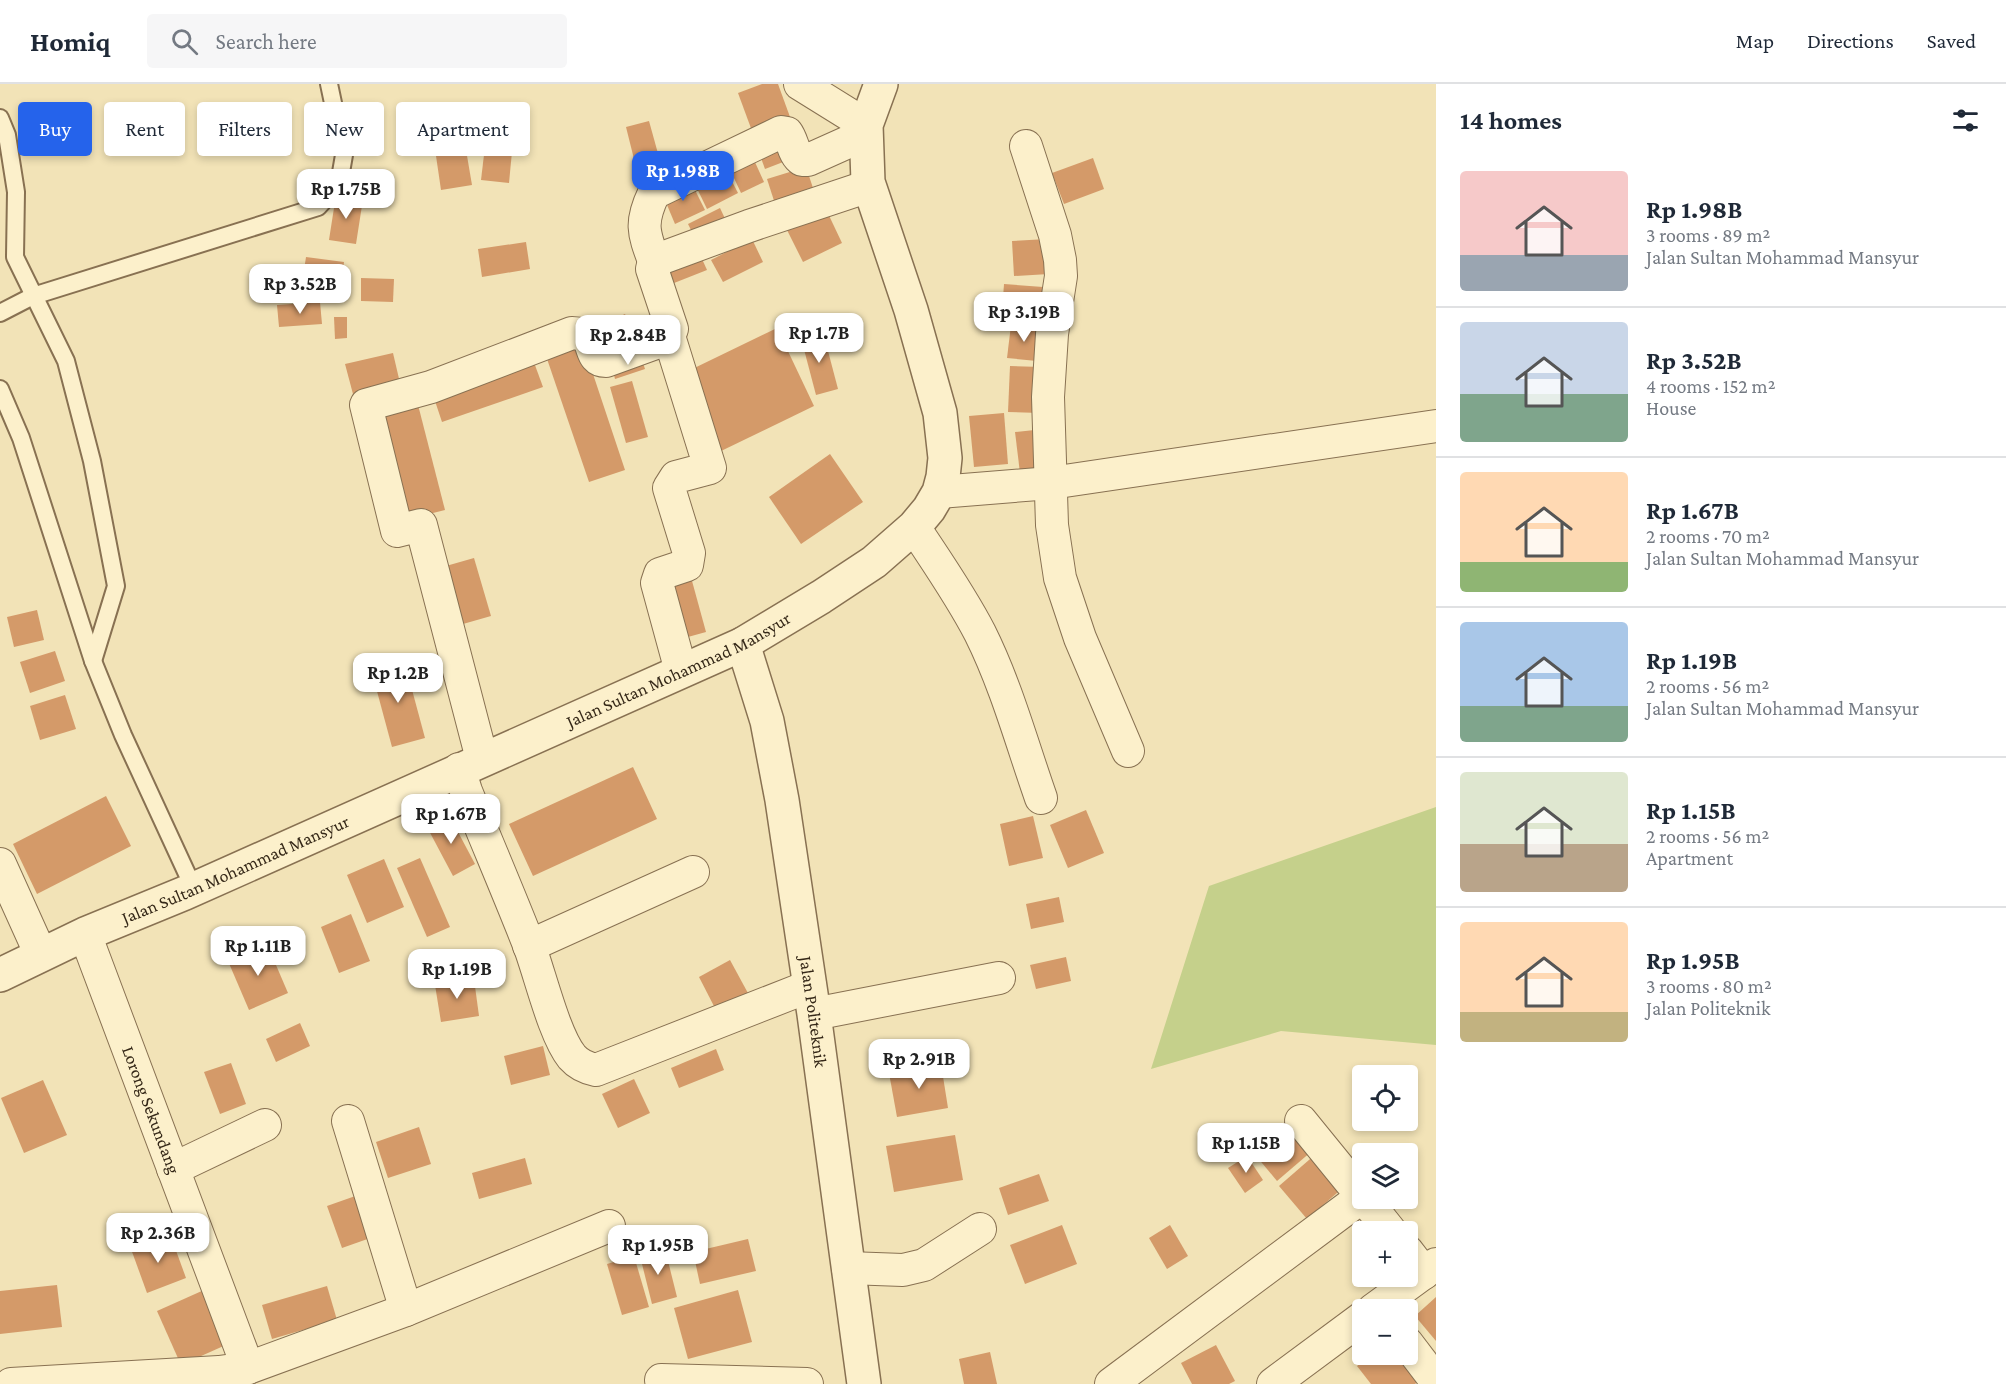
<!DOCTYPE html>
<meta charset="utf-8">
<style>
body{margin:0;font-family:"Crimson Pro",serif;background:#f6f6f7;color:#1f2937;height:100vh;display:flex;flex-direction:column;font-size:22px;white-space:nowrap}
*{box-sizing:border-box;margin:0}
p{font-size:20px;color:#747a83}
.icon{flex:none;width:33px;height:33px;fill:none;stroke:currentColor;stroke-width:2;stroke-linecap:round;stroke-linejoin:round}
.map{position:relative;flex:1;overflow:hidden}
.sheet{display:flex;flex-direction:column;background:#fff;width:570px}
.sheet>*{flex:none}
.top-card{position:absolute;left:18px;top:18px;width:570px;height:54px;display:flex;gap:12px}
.buttons{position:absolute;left:1352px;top:981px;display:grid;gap:12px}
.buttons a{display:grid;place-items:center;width:66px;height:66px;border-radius:6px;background:#fff;box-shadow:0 3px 9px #0003;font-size:30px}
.price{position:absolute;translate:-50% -51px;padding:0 14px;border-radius:12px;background:#fff;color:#222;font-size:20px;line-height:39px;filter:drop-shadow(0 2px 3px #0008)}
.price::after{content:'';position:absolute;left:50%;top:36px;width:18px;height:14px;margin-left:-9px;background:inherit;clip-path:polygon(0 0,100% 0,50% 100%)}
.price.on{background:#2563eb;color:#fff}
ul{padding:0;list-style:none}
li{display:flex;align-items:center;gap:18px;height:150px;padding:0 24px}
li+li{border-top:2px solid #e0e1e3}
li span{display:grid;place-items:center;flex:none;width:168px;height:120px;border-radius:6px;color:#555}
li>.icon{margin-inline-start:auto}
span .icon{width:72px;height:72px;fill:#fffc;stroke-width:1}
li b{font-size:26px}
h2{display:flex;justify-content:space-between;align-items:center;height:72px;padding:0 24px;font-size:26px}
.tag{padding:0 21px;border-radius:6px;background:#fff;box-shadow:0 3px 9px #0003;font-size:21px;line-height:54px}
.tag.on{background:#2563eb;color:#fff}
header{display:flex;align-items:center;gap:36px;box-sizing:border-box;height:84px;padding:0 30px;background:#fff;border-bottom:2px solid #e0e1e3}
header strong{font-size:28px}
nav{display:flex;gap:33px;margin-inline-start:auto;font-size:21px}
.search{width:420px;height:54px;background:#f6f6f7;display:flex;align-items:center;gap:15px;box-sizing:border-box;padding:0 21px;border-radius:6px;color:#747a83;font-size:22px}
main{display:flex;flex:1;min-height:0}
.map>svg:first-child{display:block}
</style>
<header>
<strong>Homiq</strong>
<div class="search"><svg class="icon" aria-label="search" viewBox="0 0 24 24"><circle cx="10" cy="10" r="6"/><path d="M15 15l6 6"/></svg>Search here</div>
<nav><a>Map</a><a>Directions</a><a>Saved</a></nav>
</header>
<main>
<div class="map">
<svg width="1436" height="1300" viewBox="0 0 1436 1300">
<rect width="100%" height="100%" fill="#f2e3b7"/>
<polygon fill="#c5d08b" points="1436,723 1436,961 1281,947 1151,985 1209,802"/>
<g fill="#d49a69">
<polygon points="762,0 778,0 790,33 752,47 738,9"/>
<polygon points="649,37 662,84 638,91 626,43"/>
<polygon points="783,53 791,75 765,85 757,63"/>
<polygon points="486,54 513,57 509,99 481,96"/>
<polygon points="465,60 472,101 441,106 435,65"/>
<polygon points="749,65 764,98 741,109 726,77"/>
<polygon points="1093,74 1104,105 1064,120 1052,89"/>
<polygon points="722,78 738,109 707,125 692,94"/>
<polygon points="806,83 816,113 777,126 767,95"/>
<polygon points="690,96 705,126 675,140 662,109"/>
<polygon points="336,111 363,115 356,160 329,156"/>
<polygon points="824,121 842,159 803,178 784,140"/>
<polygon points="720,124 729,143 697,158 688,140"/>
<polygon points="752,155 763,178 723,198 711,176"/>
<polygon points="1047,155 1049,190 1014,192 1012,157"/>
<polygon points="526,158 530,185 482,193 478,165"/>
<polygon points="698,166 707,186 669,201 661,182"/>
<polygon points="306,173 344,178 340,211 301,206"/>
<polygon points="361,194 394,195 393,218 361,217"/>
<polygon points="1004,200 1043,203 1040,231 1002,228"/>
<polygon points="320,218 322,240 279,243 277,221"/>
<polygon points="625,230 635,252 600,269 590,246"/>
<polygon points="334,233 347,233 347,254 335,255"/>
<polygon points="1011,241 1041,244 1037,277 1007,274"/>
<polygon points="777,244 814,322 719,368 682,290"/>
<polygon points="823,248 838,305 816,311 801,254"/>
<polygon points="581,254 625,386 589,398 544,266"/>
<polygon points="393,269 400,299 353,310 345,280"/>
<polygon points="640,270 645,285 615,295 611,279"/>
<polygon points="532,273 543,303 442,338 432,308"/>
<polygon points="1010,282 1042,283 1040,329 1008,328"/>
<polygon points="632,297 648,353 626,359 610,303"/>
<polygon points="416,313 445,426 401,437 372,324"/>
<polygon points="1004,329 1008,380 974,383 969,332"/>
<polygon points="1044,345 1048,385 1020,389 1015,348"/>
<polygon points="830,370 863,418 801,460 769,413"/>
<polygon points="474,474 491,532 456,542 439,484"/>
<polygon points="689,486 706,548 677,556 661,493"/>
<polygon points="37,526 44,556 14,563 7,533"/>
<polygon points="55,567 65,597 30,609 20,578"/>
<polygon points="404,576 425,654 392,663 371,585"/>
<polygon points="65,611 76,645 40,656 30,622"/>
<polygon points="633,683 657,735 533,792 509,740"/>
<polygon points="106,712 131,762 37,810 13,760"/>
<polygon points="1086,726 1104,769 1068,784 1050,741"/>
<polygon points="449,731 475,780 453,792 427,743"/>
<polygon points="1033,732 1043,774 1009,782 1000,740"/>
<polygon points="420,774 450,843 427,853 397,784"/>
<polygon points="384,775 404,823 367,839 347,791"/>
<polygon points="1059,813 1064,838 1031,845 1026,820"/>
<polygon points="351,830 370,877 339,889 321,843"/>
<polygon points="267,860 288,909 249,926 228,877"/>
<polygon points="1066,873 1071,897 1036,905 1030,881"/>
<polygon points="730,876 749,911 717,928 699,893"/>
<polygon points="474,895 479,932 441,938 435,901"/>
<polygon points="300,939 310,962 276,978 266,955"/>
<polygon points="543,962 550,991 511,1001 504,972"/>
<polygon points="716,965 724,986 679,1004 671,984"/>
<polygon points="231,979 246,1020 220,1030 204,988"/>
<polygon points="941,980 948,1024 897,1033 889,989"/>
<polygon points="634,995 650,1029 618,1044 602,1010"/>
<polygon points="43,996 67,1051 24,1069 1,1014"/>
<polygon points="419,1043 431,1080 388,1094 376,1058"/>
<polygon points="1292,1044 1312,1067 1277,1097 1257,1073"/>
<polygon points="955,1051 963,1096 894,1108 886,1062"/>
<polygon points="1317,1069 1345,1102 1307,1135 1279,1102"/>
<polygon points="1247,1072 1263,1096 1245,1109 1228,1084"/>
<polygon points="525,1074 532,1100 479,1115 472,1089"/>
<polygon points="1039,1090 1049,1117 1008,1131 999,1104"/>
<polygon points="361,1110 376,1152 342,1164 327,1122"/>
<polygon points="1062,1141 1077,1180 1025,1200 1010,1161"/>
<polygon points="1170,1141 1188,1172 1167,1185 1149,1154"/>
<polygon points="170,1150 186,1194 147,1209 131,1165"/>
<polygon points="748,1155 756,1187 700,1200 693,1168"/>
<polygon points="665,1165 677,1213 652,1220 640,1172"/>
<polygon points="634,1172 649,1223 622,1231 607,1180"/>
<polygon points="57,1201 62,1243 0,1250 0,1207"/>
<polygon points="327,1202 337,1236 272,1255 262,1221"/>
<polygon points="204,1206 228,1260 181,1281 157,1227"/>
<polygon points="738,1206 752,1258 688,1275 674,1224"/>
<polygon points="1436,1213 1436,1257 1415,1232"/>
<polygon points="1216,1261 1235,1297 1229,1300 1192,1300 1181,1279"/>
<polygon points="990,1268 997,1300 964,1300 959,1275"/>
<polygon points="1372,1270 1403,1270 1422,1294 1415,1300 1371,1300 1357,1282"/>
</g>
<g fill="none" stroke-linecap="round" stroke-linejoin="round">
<defs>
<g id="service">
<polyline points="0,34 7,51 16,108 15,173 66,277 92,377 116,502 93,577"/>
<polyline points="0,229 33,212 318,123 339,100 344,71 329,0"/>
<polyline points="0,305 21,354 93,577 123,651 194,805"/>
</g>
<g id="minor">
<polyline points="800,0 866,41"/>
<polyline points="1026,62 1055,151 1060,176 1061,192 1052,250 1048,313 1052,441 1060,494 1080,554 1128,667"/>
<path d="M654,177c-11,-29 -14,-39 0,-68l127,-61 6,1c6,8 6,21 15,27h6l58,-26"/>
<polyline points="669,252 710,384 676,393 669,404 689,469 687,481 660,490 657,499 681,587"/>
<polyline points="939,408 1051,399 1436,342"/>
<path d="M914,443c23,35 47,69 66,106 26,52 42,111 61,165"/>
<path d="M482,675l-61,-234 -24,6 -31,-126 65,-18 141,-54c28,0 13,28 34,28l58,-21 5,-4 3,-7 -20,-60 2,-8 95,-35 120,-40"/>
<path d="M459,685l7,22c21,52 43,103 63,154 11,29 25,90 43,112 7,8 14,11 24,13l214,-84"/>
<polyline points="0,780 41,871"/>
<path id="s1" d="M85,850l163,434"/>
<polyline points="529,862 693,788"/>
<polyline points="814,930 999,894"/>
<polyline points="348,1037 406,1226"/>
<polyline points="1301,1037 1362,1112"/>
<polyline points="173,1085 265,1041"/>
<polyline points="1364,1114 1391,1148"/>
<polyline points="1407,1167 1424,1189"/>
<polyline points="848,1184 903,1186 924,1181 980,1145"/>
<polyline points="1373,1226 1436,1180"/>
<polyline points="1407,1259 1436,1297"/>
<polyline points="661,1296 807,1300"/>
<polyline points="11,1300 219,1288 248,1284 406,1226 609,1142"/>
<polyline points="1111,1300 1362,1113"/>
<polyline points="1273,1300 1362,1234"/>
</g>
<g id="tertiary">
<path id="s2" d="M743,560l24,77 15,79 32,214 50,370"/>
<path id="s3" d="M0,891l85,-41 100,-41 558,-249 78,-47 53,-35 40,-35 15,-18 10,-17 4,-15 2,-19 -5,-45 -29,-103 -43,-128 -2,-57 15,-41"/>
</g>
</defs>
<use href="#service" stroke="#887152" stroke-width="20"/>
<use href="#minor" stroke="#887152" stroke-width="34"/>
<use href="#tertiary" stroke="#887152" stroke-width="36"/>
<use href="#service" stroke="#fcf0cb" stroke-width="16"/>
<use href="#minor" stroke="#fcf0cb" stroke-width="32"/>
<use href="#tertiary" stroke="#fcf0cb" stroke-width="33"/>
</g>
<g text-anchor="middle" stroke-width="4.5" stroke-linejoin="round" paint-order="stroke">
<g font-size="18" fill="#352818" stroke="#f8ecc7">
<text dy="6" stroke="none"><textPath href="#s3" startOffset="744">Jalan Sultan Mohammad Mansyur</textPath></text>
<text dy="6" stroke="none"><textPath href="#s3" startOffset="258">Jalan Sultan Mohammad Mansyur</textPath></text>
<text dy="6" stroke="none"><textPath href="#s2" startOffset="375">Jalan Politeknik</textPath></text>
<text dy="6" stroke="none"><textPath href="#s1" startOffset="188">Lorong Sekundang</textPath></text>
</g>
</g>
</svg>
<div class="buttons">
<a><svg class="icon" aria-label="locate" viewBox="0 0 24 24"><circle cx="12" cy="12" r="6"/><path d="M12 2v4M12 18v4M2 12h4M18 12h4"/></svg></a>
<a><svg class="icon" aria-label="layers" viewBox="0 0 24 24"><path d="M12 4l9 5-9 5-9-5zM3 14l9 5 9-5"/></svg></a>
<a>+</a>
<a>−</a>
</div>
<b class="price on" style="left:683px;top:118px">Rp 1.98B</b>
<b class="price" style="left:346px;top:136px">Rp 1.75B</b>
<b class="price" style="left:300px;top:231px">Rp 3.52B</b>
<b class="price" style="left:1024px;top:259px">Rp 3.19B</b>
<b class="price" style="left:819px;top:280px">Rp 1.7B</b>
<b class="price" style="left:628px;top:282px">Rp 2.84B</b>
<b class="price" style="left:398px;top:620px">Rp 1.2B</b>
<b class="price" style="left:451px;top:761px">Rp 1.67B</b>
<b class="price" style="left:258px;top:893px">Rp 1.11B</b>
<b class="price" style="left:457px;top:916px">Rp 1.19B</b>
<b class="price" style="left:919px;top:1006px">Rp 2.91B</b>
<b class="price" style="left:1246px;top:1090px">Rp 1.15B</b>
<b class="price" style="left:158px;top:1180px">Rp 2.36B</b>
<b class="price" style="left:658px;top:1192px">Rp 1.95B</b>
<div class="top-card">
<a class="tag on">Buy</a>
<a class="tag">Rent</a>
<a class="tag">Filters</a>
<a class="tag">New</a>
<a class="tag">Apartment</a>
</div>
</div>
<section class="sheet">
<h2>14 homes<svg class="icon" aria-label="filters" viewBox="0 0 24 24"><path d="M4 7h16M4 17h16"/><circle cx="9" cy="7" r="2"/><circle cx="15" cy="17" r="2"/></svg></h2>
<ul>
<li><span style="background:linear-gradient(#f6c9c9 70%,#9aa5b1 0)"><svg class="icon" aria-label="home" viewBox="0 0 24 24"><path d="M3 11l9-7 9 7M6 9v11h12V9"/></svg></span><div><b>Rp 1.98B</b><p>3 rooms · 89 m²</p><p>Jalan Sultan Mohammad Mansyur</p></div></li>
<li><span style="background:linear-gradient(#c9d6e8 60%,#7fa58c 0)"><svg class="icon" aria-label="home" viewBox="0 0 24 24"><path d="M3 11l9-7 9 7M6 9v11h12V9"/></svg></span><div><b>Rp 3.52B</b><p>4 rooms · 152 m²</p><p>House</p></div></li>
<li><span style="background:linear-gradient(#ffd9b3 75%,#8fb573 0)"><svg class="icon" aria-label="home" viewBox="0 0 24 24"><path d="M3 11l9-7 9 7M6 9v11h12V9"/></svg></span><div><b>Rp 1.67B</b><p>2 rooms · 70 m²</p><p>Jalan Sultan Mohammad Mansyur</p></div></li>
<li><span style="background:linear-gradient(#a9c7e8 70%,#7fa58c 0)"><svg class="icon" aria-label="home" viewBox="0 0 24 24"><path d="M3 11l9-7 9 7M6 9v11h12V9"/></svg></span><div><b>Rp 1.19B</b><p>2 rooms · 56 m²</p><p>Jalan Sultan Mohammad Mansyur</p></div></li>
<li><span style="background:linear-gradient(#dfe7d0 60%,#b9a48a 0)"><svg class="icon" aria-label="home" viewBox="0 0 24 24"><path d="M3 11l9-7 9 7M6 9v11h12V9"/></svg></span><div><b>Rp 1.15B</b><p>2 rooms · 56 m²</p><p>Apartment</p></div></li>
<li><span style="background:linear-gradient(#ffd9b3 75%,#c2b280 0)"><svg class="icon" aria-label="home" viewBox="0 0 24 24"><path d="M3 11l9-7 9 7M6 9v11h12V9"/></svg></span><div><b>Rp 1.95B</b><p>3 rooms · 80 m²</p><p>Jalan Politeknik</p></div></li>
</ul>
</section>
</main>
